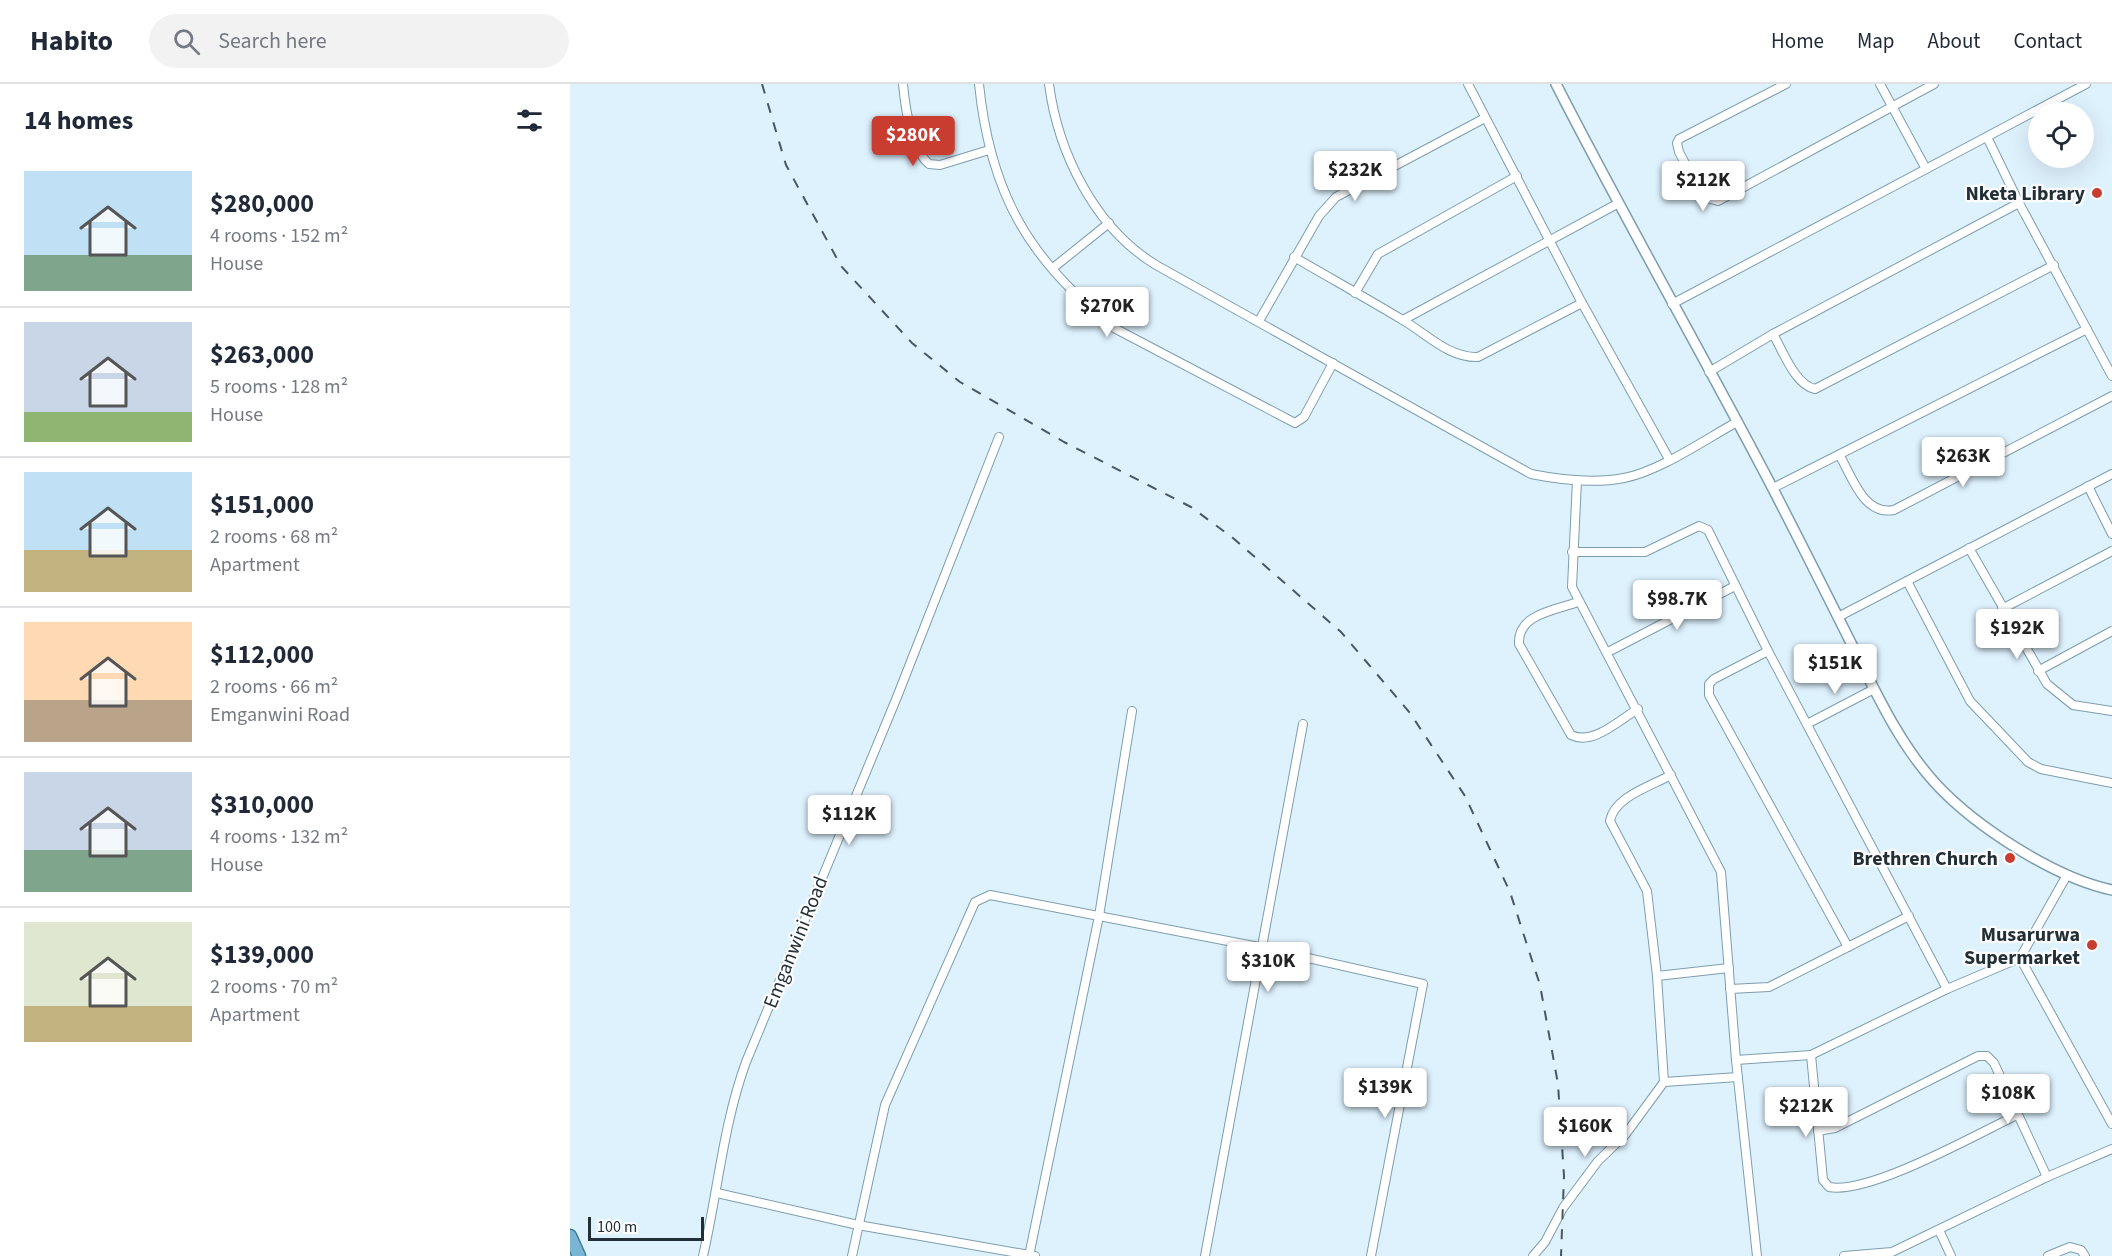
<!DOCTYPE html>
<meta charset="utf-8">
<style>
body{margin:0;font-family:"Source Sans 3",sans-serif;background:#f2f2f3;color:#1f2937;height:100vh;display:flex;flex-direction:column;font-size:22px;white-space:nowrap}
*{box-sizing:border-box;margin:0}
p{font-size:20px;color:#747a83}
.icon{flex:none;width:33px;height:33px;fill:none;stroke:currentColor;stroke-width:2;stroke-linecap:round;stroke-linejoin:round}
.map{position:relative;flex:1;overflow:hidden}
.side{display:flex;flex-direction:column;background:#fff;width:570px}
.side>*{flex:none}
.fabs{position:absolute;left:1458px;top:18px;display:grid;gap:12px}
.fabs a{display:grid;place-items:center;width:66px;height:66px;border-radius:50%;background:#fff;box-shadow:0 6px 24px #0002;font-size:30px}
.scale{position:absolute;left:18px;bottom:15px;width:116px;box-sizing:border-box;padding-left:6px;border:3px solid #222f36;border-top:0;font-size:16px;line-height:21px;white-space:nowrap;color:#222f36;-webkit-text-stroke:4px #fcfcfc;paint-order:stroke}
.price{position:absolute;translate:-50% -51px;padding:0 14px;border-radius:6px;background:#fff;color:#222;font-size:20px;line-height:39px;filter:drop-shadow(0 2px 3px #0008)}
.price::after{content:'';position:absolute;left:50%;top:36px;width:18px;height:14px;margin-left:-9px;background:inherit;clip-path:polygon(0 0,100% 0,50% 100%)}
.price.selected{background:#c93c30;color:#fff}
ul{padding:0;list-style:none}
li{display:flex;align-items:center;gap:18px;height:150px;padding:0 24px}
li+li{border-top:2px solid #e0e1e3}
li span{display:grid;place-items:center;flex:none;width:168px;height:120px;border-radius:0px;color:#555}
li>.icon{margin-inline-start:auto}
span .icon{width:72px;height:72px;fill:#fffc;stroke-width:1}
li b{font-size:26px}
h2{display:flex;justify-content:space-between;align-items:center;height:72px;padding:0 24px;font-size:26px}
header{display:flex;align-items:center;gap:36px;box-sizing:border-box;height:84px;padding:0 30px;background:#fff;border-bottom:2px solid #e0e1e3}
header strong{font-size:28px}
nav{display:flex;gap:33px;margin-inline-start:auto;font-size:21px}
.search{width:420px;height:54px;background:#f2f2f3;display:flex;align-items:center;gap:15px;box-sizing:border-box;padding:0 21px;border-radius:33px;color:#747a83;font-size:22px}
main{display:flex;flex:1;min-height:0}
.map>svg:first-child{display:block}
</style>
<header>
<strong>Habito</strong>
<div class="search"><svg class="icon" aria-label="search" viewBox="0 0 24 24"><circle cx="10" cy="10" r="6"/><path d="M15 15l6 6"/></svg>Search here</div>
<nav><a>Home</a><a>Map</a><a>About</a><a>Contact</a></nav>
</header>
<main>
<section class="side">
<h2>14 homes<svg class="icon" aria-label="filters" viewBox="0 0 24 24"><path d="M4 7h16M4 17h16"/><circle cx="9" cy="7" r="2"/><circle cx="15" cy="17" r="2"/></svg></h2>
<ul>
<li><span style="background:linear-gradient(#bfe0f5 70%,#7fa58c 0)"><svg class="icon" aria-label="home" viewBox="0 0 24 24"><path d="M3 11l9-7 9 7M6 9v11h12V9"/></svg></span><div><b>$280,000</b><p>4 rooms · 152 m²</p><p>House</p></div></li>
<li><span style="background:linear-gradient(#c9d6e8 75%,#8fb573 0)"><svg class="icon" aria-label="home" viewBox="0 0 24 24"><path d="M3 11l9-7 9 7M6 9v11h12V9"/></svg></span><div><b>$263,000</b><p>5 rooms · 128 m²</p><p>House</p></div></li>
<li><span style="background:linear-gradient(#bfe0f5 65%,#c2b280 0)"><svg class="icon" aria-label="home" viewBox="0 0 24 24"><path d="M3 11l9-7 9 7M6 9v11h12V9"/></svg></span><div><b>$151,000</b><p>2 rooms · 68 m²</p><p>Apartment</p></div></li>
<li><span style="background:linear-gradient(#ffd9b3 65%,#b9a48a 0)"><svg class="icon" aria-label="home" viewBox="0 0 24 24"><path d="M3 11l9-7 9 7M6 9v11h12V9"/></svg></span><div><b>$112,000</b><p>2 rooms · 66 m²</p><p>Emganwini Road</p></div></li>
<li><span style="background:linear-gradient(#c9d6e8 65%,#7fa58c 0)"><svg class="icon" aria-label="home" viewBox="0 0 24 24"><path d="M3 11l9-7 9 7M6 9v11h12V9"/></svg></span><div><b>$310,000</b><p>4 rooms · 132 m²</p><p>House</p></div></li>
<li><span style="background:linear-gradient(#dfe7d0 70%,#c2b280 0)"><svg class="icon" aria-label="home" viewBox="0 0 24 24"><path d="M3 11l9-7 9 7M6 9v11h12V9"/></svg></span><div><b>$139,000</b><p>2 rooms · 70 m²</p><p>Apartment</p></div></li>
</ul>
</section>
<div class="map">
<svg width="1542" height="1172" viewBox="0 0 1542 1172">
<rect width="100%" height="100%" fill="#def2fe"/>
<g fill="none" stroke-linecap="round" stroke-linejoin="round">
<defs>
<g id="minor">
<path d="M333,0c2,22 8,65 26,80l11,1 49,-15"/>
<path d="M409,0c11,109 50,177 137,245l179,94 9,-6 29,-54"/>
<path d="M479,0c9,69 46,144 107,181l375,209c30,6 63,10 93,4 36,-7 80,-38 113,-56"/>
<polyline points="898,0 1012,219 1099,375"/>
<polyline points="1216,0 1109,55 1107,59 1109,68 1133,113 1148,117 1364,0"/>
<polyline points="1310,0 1356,85"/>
<polyline points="1417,53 1449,119 1542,292"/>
<path d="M724,173c36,21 72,41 107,62 25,14 47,39 77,38l104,-54"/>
<polyline points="483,184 539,139"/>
<polyline points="785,209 808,170 947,92"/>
<polyline points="1102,220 1516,0"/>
<polyline points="833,236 1047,120"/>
<polyline points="689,237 749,132 766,113 915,34"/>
<path d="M1203,250c10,17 22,51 42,55l239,-124"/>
<polyline points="1139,288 1203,250 1449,119"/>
<path d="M1270,372c12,21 24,60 54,54l218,-114"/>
<polyline points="1007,396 1002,503 1151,788 1166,976 1187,1172"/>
<polyline points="1518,402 1542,450"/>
<polyline points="1203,404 1517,245"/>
<polyline points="1399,464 1477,600 1503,621 1542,627"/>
<polyline points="1002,468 1075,468 1129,442 1138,446 1198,567 1377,905"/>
<polyline points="1337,497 1400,617 1458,678 1471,685 1542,699"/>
<path d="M1008,518c-22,8 -61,12 -59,42l52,91c22,11 48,-15 67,-26"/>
<polyline points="1432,525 1542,467"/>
<polyline points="1268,533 1542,390"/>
<polyline points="1198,567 1144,595 1139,600 1139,611 1278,863"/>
<polyline points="1038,568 1165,502"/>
<polyline points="1468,587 1542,547"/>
<polyline points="1237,640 1304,605"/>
<path d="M1101,691c-20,11 -57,22 -61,46l37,70 10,85 7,106 74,-5"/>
<polyline points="1450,874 1542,1040"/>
<polyline points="1087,892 1159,884"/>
<polyline points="1160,905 1199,903 1339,832"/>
<path d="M1241,971l12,125 6,7c40,8 148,-53 188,-72"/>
<polyline points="1166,976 1241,971 1377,905 1450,874 1497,791"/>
<polyline points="1248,1047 1265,1044 1408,972 1417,972 1424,979 1477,1093"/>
<polyline points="147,1109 288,1141 465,1172"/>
<polyline points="1369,1146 1381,1172"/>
<path d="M133,1172c15,-65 20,-131 43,-194l151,-365 102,-260"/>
<polyline points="282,1172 315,1021 405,818 420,811 694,864 853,900 801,1172"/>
<polyline points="459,1172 529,832 562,627"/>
<polyline points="635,1172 733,640"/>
<polyline points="963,1172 975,1158 993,1124 1028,1077 1055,1051 1094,998"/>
<polyline points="1274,1172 1322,1168 1477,1093 1542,1065"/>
<polyline points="1478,1172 1500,1163 1511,1166 1515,1172"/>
</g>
<path id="tertiary" d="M986,0c70,137 146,269 217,405 28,54 55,108 82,162 23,46 46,95 81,133 40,43 119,94 176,106"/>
<polyline id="trunk" points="0,1152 9,1172"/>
</defs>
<use href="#minor" stroke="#7d9daf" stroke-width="10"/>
<use href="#tertiary" stroke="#7d9daf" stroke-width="12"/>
<use href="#trunk" stroke="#457a95" stroke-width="15"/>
<use href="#minor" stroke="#fff" stroke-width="8"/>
<use href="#tertiary" stroke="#fff" stroke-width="9"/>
<use href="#trunk" stroke="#7ab6d3" stroke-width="12"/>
<polyline stroke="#495860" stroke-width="2" stroke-dasharray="10 10" stroke-linecap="butt" points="192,0 216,81 271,182 342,259 390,298 494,358 621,423 663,454 771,548 840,629 895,712 940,808 970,901 988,1000 994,1092 991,1172"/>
</g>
<g fill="#c93c30" stroke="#fcfcfc" stroke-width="2">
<circle cx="1527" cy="109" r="6"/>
<circle cx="1440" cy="774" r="6"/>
<circle cx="1522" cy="861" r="6"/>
</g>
<g text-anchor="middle" stroke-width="4.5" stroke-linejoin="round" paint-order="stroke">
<g font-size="20" font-weight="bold" fill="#222f36" stroke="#fcfcfc" text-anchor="end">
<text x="1515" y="116">Nketa Library</text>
<text x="1428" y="781">Brethren Church</text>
<text x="1510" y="857">Musarurwa<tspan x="1510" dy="23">Supermarket</tspan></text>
</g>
<g font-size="20" fill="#222f36" stroke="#fcfcfc">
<text transform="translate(225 858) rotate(-68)" y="7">Emganwini Road</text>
</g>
</g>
</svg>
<div class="fabs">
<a><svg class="icon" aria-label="locate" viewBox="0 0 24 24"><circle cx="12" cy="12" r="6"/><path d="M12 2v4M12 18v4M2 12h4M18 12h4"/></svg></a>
</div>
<div class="scale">100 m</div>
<b class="price selected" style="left:343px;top:83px">$280K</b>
<b class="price" style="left:785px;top:118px">$232K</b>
<b class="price" style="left:1133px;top:128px">$212K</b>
<b class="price" style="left:537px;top:254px">$270K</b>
<b class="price" style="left:1393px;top:404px">$263K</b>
<b class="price" style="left:1107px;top:547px">$98.7K</b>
<b class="price" style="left:1447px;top:576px">$192K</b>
<b class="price" style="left:1265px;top:611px">$151K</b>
<b class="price" style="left:279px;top:762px">$112K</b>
<b class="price" style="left:698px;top:909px">$310K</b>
<b class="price" style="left:815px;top:1035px">$139K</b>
<b class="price" style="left:1438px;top:1041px">$108K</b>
<b class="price" style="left:1236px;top:1054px">$212K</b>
<b class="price" style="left:1015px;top:1074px">$160K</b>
</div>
</main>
